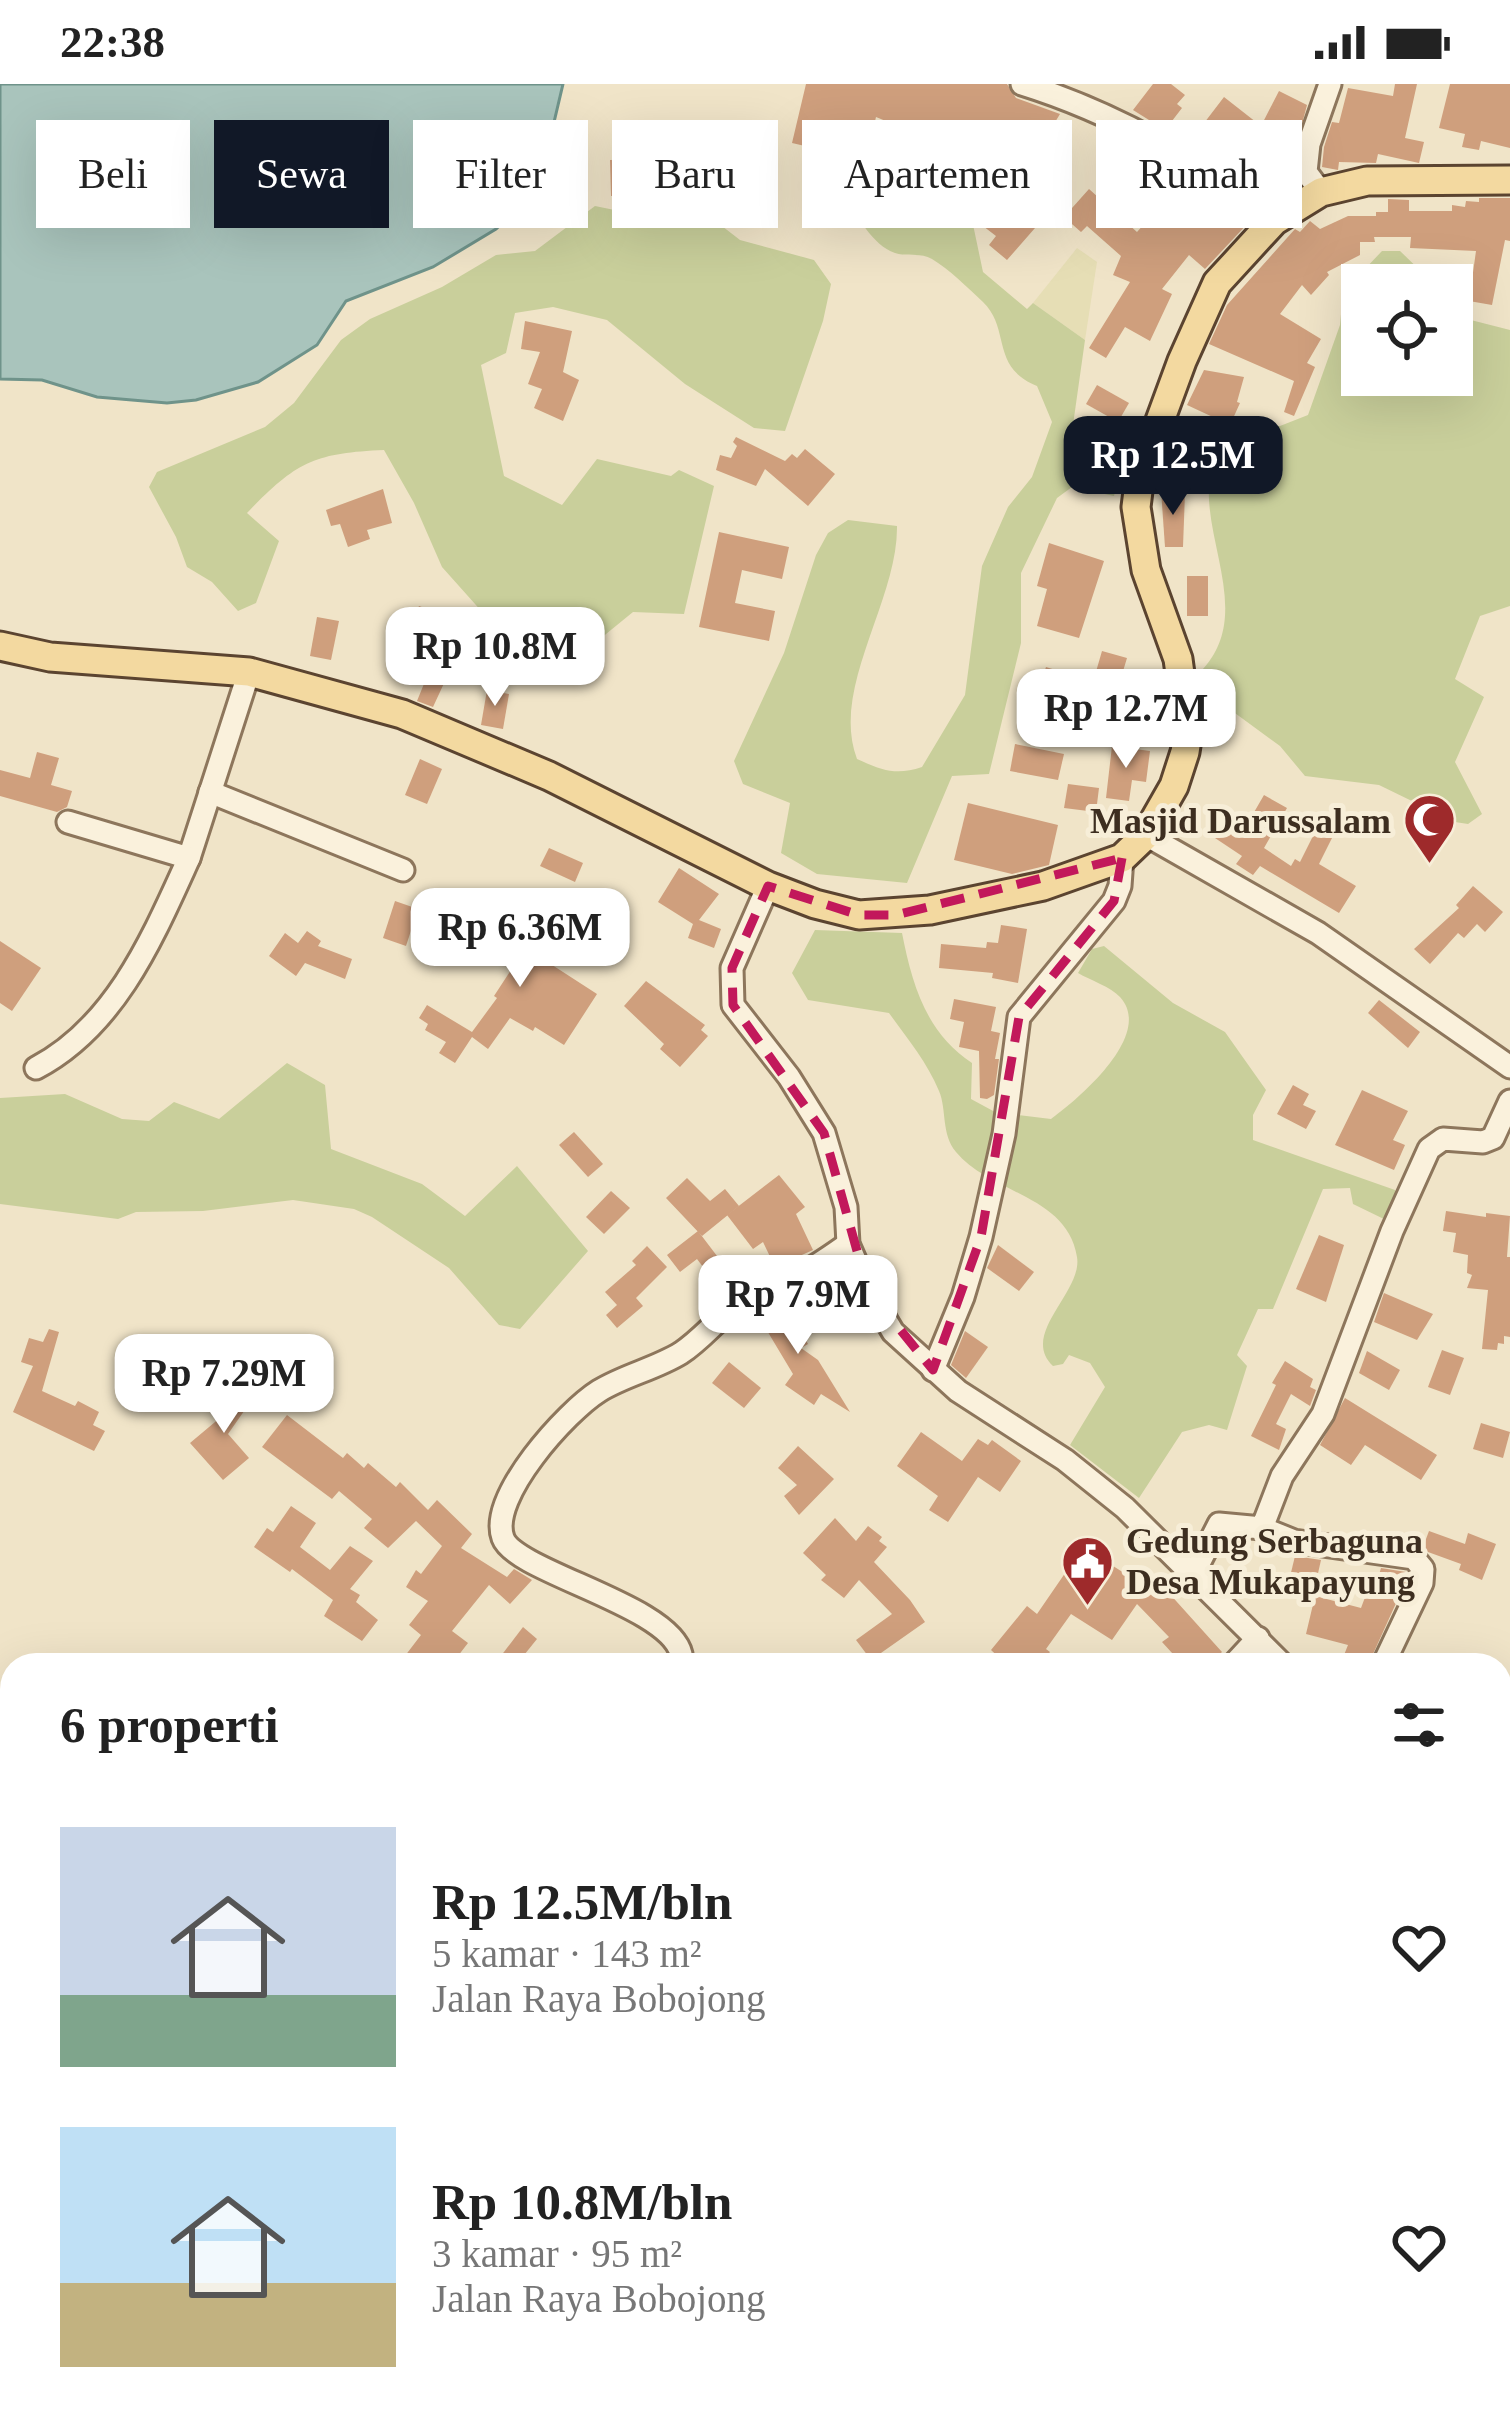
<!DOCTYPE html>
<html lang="id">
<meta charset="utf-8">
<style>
body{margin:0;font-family:Georgia,serif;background:#f6f6f6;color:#222;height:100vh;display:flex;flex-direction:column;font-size:45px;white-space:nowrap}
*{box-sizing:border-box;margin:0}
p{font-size:39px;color:#767676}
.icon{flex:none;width:66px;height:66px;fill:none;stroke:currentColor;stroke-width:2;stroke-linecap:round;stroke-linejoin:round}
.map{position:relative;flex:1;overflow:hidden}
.details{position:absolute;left:0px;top:1569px;width:1512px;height:768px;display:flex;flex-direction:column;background:#fff;border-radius:36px 36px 0 0;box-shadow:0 12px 48px #0002}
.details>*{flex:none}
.hud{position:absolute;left:36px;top:36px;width:1440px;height:108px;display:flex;gap:24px}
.fabs{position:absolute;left:1341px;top:180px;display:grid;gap:24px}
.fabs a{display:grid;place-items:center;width:132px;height:132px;border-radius:0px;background:#fff;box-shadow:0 12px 48px #0002;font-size:60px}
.price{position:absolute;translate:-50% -102px;padding:0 27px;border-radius:24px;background:#fff;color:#222;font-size:39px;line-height:78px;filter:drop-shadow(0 3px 6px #0008)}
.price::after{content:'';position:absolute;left:50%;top:72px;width:36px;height:27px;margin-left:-18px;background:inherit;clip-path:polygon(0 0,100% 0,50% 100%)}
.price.selected{background:#111827;color:#fff}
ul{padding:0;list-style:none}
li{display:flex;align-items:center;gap:36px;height:300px;padding:0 60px}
li span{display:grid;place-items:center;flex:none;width:336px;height:240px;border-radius:0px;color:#555}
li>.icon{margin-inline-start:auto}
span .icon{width:144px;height:144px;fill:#fffc;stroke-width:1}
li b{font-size:51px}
h2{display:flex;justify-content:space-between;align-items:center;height:144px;padding:0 60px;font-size:51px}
.pill{padding:0 42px;border-radius:0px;background:#fff;box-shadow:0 12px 48px #0002;font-size:42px;line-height:108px}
.pill.selected{background:#111827;color:#fff}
.status{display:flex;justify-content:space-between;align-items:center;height:84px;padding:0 60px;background:#fff;direction:ltr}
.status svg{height:33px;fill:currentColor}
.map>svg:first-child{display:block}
</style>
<div class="status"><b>22:38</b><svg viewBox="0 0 49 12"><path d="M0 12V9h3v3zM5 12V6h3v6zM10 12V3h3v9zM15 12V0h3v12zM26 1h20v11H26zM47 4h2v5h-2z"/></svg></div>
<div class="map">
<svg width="1510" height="2337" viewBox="0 0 1510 2337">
<rect width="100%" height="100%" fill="#f0e4c8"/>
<polygon fill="#e6deb5" points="1077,164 1097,178 1085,256 1033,219"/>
<g fill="#c9cf9b">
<path d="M887,94c22,18 37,34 66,22l18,15 12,57 44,37 6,-6 52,37 -14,99 52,20 -9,37 -42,-9 -15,11 -36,75v70l-32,131 -37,2 -45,107 -90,-9 -36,-21 9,-50 -47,-19 -9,-23 50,-108 32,-98 12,-22 20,-13 49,6c1,75 -67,162 -40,233 24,11 39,17 65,8l43,-72 17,-129 26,-59 24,-30 20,-55 -15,-36c-47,-19 -26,-57 -54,-84 -15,-14 -34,-33 -51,-43 -13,-7 -25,-2 -37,-6 -23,-8 -38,-38 -50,-57z"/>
<path d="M595,122l39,8 58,-6 17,8 31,24 74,20 17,24 -8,37 -38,110 -31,-3 -69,-44 -78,-64 -54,-13 -38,6 -9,40 -25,12 23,111 58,29 35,-46 74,17 8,-6 35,16 -30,128 -51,-2 -38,31 -66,23 -40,-16 3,-27 -50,-56 -28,-64 -30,-53c-70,3 -88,12 -137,63l32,28 -23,62 -18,8 -26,-29 -25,-15 -11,-30 -27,-50 8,-15 108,-45 29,-24 47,-63 29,-21 72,-32 54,-32 39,-4z"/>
<path d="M1382,167h18l27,26 15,8h-80v90h90v-69l11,12 47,12v276l-30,10 -25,63 29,18 -29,65 27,52 -14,10 -13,-2 -76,-37 -74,-9 -25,-30 -71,-52 -6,-25c66,-72 -44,-178 37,-244l40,1 28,-11 32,-90 3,-33z"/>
<path d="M815,846l87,3c10,51 24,100 70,130l-1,36 24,13 56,7c26,-19 104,-84 69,-122 -9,-10 -30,-17 -42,-24l14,-24 12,-3 69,57 52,29 41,58 -13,25v25l142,50 3,9 -10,22 -35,-17 -3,-16 -27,1 -50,120h-15l-21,46 10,11 -20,64 -18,-5 -27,7 -43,66 -69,-53 35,-58 -15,-24 -21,-8 -6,9 -10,2c-34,-32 30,-74 24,-109 -10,-62 -86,-63 -121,-105 -15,-18 -9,-42 -17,-61 -12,-29 -32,-53 -50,-78l-81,-13 -16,-27z"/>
<polygon points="287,979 325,1001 331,1065 422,1100 465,1132 517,1082 588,1167 520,1245 499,1241 449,1184 372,1133 354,1125 293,1116 203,1127 136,1128 118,1135 0,1120 0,1014 65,1010 122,1035 149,1037 174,1018 219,1035"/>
</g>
<polygon fill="#a9c4bc" stroke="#6f938a" stroke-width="3" points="0,0 563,0 538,106 496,145 433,183 346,217 317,261 258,298 196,316 167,319 97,313 42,296 0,295"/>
<g fill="#cf9f7d">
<polygon points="806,0 1007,0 1016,14 1060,30 1037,68 1032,65 1022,82 1018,80 997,120 975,116 978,94 949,81 933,106 916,95 926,80 902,71 910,47 876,33 873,46 851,42 844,71 792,59"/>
<polygon points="1153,0 1171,0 1185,11 1177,20 1182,24 1165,46 1133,26"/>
<polygon points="1395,0 1417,0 1405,54 1424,58 1419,79 1378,70 1376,79 1339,78 1338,86 1322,83 1324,63 1332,38 1339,39 1348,4 1393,12"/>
<polygon points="1450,0 1510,0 1510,64 1481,57 1479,66 1462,63 1465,50 1439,44"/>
<polygon points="1279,7 1307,21 1292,78 1270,115 1215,75 1223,66 1198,47 1224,13 1261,42"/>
<polygon points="662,75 664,110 611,112 610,76"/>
<polygon points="1089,105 1137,148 1163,119 1182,112 1196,123 1208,106 1250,137 1205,185 1189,171 1162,205 1172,210 1150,257 1125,243 1106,274 1089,264 1130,198 1113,191 1121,172 1087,142 1081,148 1064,133"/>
<polygon points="1479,114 1510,114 1510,157 1505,156 1492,221 1469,217 1476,167 1410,164 1411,153 1374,153 1375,158 1360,158 1360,171 1327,188 1329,191 1311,211 1302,201 1280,230 1321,255 1307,279 1315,283 1294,332 1284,328 1294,297 1209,260 1227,221 1295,145 1300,148 1310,137 1320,145 1348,132 1376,132 1376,128 1388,128 1388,115 1409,116 1409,127 1452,127 1452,121 1465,123 1466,117 1479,118"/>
<polygon points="1005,118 1035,144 1007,176 989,161 996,152 983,142"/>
<polygon points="525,237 572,247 563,288 579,296 563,337 534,324 542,305 528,300 540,268 521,265"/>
<polygon points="1204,286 1244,293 1237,318 1240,319 1230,341 1187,321"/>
<polygon points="1097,301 1129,319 1118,338 1086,320"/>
<polygon points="736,353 785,377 792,370 797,374 805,365 835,390 808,422 765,385 756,402 716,386 720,371 731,374 737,362 733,358"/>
<polygon points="383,405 392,439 367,446 370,455 348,463 340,440 331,442 326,426"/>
<polygon points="1161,406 1185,409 1183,463 1165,463"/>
<polygon points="719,448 789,463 782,495 742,486 735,519 775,527 769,557 699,543"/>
<polygon points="1049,459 1104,477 1079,554 1037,542 1047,505 1037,502"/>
<rect x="1187" y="492" width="21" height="40"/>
<polygon points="419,522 471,541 433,623 417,617 430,585 398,571"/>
<polygon points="317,533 339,537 331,576 310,572"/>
<polygon points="1102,567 1127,574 1114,617 1110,616 1103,660 1083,657 1086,637 1024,621 1030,601 1039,604 1046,583 1093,598"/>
<polygon points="487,606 509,610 503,645 481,641"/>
<polygon points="1015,660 1064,670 1058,696 1010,687"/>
<polygon points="1112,662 1150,667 1146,698 1132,696 1129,717 1106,714"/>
<polygon points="37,668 59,674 51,701 72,707 67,723 57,728 0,712 0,686 30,694"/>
<polygon points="420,675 442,685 427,720 405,711"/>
<polygon points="1068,700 1099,704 1096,728 1064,724"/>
<polygon points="1264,711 1287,724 1264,764 1291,782 1295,775 1300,778 1319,740 1335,748 1319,780 1356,802 1339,829 1260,782 1253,791 1236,780 1242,772 1206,748 1218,732 1242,749"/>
<polygon points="968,719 1058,741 1049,781 1012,790 954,776"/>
<polygon points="549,764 583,779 575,798 540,782"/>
<polygon points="679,784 719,810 699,836 721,845 714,864 688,854 693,840 658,818"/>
<polygon points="1473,802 1503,828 1485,848 1477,840 1464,854 1458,849 1430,880 1414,865 1459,824 1456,821"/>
<polygon points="501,806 521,814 518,822 554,841 540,866 549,872 546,877 597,910 564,961 535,943 533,947 510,934 488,965 472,953 455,979 439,969 446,958 425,946 428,940 419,934 427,921 472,948 497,914 494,912 515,880 508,876 524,851 489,837"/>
<polygon points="395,817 418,825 406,862 383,854"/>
<polygon points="1001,841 1027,845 1018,899 992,894 993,889 939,884 941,860 986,864 987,858 998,859"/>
<polygon points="307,847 321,857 318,862 352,875 345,895 305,879 296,892 269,872 285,849 298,859"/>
<polygon points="0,857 41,884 12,927 0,919"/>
<polygon points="646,897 705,941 701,946 708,952 680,983 660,965 664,960 624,922"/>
<polygon points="954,915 996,923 991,947 1000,949 995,975 999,975 994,1011 987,1015 980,1014 979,967 959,963 964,938 950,935"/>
<polygon points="1379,916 1420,948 1408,964 1368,929"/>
<polygon points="1293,1001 1309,1010 1303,1021 1316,1027 1306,1045 1277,1030"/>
<polygon points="1362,1006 1408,1027 1393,1056 1405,1061 1394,1086 1335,1061"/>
<polygon points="574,1048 603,1080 588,1093 559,1061"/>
<polygon points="779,1091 805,1123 796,1130 813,1166 775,1183 763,1158 753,1165 727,1131"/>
<polygon points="687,1094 710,1117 725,1105 739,1122 702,1152 666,1114"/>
<polygon points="611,1107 630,1124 604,1150 586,1133"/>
<polygon points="1446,1127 1486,1133 1486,1129 1510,1132 1507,1173 1510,1173 1510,1253 1504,1252 1504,1260 1498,1259 1497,1266 1482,1265 1488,1206 1467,1204 1472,1191 1467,1189 1468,1171 1453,1168 1456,1149 1443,1147"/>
<polygon points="698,1147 733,1193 719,1204 697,1175 680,1188 667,1171"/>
<polygon points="1319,1151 1344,1161 1326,1218 1296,1205"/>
<polygon points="998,1161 1034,1188 1019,1207 987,1184"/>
<polygon points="647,1162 667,1183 636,1214 643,1222 617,1244 606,1231 617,1221 605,1208 636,1181 632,1177"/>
<polygon points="835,1188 849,1221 823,1233 810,1203"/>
<polygon points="1384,1209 1433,1230 1417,1256 1374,1238"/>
<polygon points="782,1216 808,1260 801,1264 818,1276 850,1328 821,1310 814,1321 785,1301 793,1290 757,1230"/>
<polygon points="49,1245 59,1248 42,1307 75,1322 78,1317 99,1328 93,1341 105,1347 94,1367 13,1328 33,1282 21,1278 29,1254 43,1258"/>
<polygon points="965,1247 988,1263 966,1294 951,1281"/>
<polygon points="1442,1266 1464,1274 1450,1311 1428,1303"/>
<polygon points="1367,1267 1400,1286 1389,1306 1359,1289"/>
<polygon points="1285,1277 1313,1295 1310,1303 1316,1306 1310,1322 1291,1310 1276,1340 1286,1345 1279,1366 1251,1352 1276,1301 1272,1299"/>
<polygon points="729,1278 761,1304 744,1324 712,1299"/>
<polygon points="229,1306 242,1314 252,1306 256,1310 228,1350 249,1374 223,1396 190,1359 221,1333 214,1328"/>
<polygon points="1345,1314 1437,1371 1421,1396 1365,1361 1351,1381 1320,1361"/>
<polygon points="287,1331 343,1374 347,1369 364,1384 368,1379 396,1403 400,1398 428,1426 437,1416 472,1450 461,1464 507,1493 514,1485 532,1496 510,1520 489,1501 452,1547 468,1559 451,1581 398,1581 421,1551 409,1541 428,1517 406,1503 416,1486 421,1490 442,1462 416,1437 388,1464 364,1444 372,1435 339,1407 332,1415 262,1363"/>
<polygon points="1481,1339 1510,1348 1503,1374 1473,1365"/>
<polygon points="921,1348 962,1377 978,1355 988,1361 992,1356 1021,1377 1000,1408 978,1393 948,1438 929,1426 938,1412 897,1382"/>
<polygon points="798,1362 834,1395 799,1431 784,1412 797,1401 778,1384"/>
<polygon points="291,1422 316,1439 300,1463 330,1486 350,1462 373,1477 350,1505 360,1511 356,1518 378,1536 362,1557 324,1532 333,1516 292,1485 290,1488 254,1463 267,1444 273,1448"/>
<polygon points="835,1434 856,1457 868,1442 882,1453 879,1457 887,1463 874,1478 910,1516 925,1538 871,1576 856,1556 892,1530 859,1496 844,1514 821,1496 826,1491 803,1469"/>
<polygon points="1429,1447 1465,1460 1468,1449 1496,1460 1482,1496 1459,1486 1461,1480 1428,1468 1423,1463"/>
<polygon points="1083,1463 1151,1506 1159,1498 1222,1568 1208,1581 1183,1581 1162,1558 1169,1553 1137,1520 1112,1556 1071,1530 1046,1565 1050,1568 1040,1581 1014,1581 1007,1576 1004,1578 991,1566 1027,1522 1037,1530"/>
<polygon points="1295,1472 1321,1476 1314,1507 1288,1501"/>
<polygon points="1381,1484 1406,1488 1407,1495 1368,1581 1340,1581 1348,1561 1306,1550 1315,1512 1361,1524 1373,1492 1378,1494"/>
<polygon points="523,1543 537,1555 516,1581 494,1581"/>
</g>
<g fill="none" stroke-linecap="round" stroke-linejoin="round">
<defs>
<g id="minor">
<path d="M1022,0c87,27 182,78 252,137"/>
<polyline points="1321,108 1306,88 1309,60 1330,0"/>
<polyline points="210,708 403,786"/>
<polyline points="68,738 189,774 249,588"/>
<polyline points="1146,751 1318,849 1510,983"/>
<polyline points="768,802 732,884 733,921 789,993 824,1049 846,1123 848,1160 868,1206 893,1248 958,1307 1065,1376 1125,1424 1283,1581"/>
<path d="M36,984c80,-42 117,-131 153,-210"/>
<polyline points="933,1286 963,1213 981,1153 1004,1050 1019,933 1114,817 1120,802 1122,774"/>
<polyline points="1262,1444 1294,1457 1414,1474 1423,1485 1422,1499 1383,1581"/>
<polyline points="1193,1491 1219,1440 1262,1444 1282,1392 1323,1330 1392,1147 1429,1065 1443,1055 1483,1058 1493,1054 1510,1017"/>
<path d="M676,1581l5,-11c-11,-49 -166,-82 -178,-116 -15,-41 64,-127 96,-147 26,-16 56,-22 82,-38 23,-15 40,-39 63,-53 15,-10 34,-13 50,-22 19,-9 37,-22 54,-34"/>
<polyline points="1233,1581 1258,1554"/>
<polyline points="1500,1744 1510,1749"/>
<polyline points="1500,1918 1510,1938"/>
<polyline points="1508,2192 1510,2193"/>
<polyline points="523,2325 532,2337"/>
</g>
<polyline id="major" points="0,562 50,573 249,588 402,630 549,692 768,802 815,820 859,831 930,826 1043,802 1122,774 1146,751 1174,702 1185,668 1188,649 1178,575 1146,486 1136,423 1140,391 1182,277 1217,199 1274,137 1321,108 1367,97 1510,96"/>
</defs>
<use href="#minor" stroke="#8d765c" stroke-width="27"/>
<use href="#major" stroke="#5b4430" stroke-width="33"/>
<use href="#minor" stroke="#faf1dc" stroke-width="21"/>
<use href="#major" stroke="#f3d9a0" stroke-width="27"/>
</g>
<path fill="none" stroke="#c2185b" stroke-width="9" stroke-dasharray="24 15" stroke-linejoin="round" d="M1122,774l-8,43 -95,116 -38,220 -48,133 -65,-80 -44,-157 -91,-128 -1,-37 36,-82 91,29h37z"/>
<defs>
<symbol id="mosque-pin" viewBox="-11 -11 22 30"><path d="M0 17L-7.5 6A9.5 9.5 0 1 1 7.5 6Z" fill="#9e2a2b" stroke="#f7eed8"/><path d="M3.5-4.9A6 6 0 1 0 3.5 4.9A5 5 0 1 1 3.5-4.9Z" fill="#fff"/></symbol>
<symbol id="civic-pin" viewBox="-11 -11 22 30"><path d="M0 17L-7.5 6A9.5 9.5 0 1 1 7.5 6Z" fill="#9e2a2b" stroke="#f7eed8"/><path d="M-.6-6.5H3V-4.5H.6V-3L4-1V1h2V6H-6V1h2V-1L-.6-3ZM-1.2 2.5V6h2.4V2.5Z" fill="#fff"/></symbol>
</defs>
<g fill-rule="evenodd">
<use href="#mosque-pin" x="1400" y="706" width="59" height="81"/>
<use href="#civic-pin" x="1058" y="1448" width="59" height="81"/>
</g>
<g text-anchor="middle" stroke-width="10" stroke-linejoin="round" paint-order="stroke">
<g font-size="36" font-weight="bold" fill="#3d2e20" stroke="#f7eed8" text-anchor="end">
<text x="1391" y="749">Masjid Darussalam</text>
<text x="1126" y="1469" text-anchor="start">Gedung Serbaguna<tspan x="1126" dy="41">Desa Mukapayung</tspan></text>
</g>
</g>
</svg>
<div class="fabs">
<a><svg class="icon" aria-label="locate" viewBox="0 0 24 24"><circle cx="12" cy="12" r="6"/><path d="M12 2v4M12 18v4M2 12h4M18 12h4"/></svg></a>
</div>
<b class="price selected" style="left:1173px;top:434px">Rp 12.5M</b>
<b class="price" style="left:495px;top:625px">Rp 10.8M</b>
<b class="price" style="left:1126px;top:687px">Rp 12.7M</b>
<b class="price" style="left:520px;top:906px">Rp 6.36M</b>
<b class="price" style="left:798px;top:1273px">Rp 7.9M</b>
<b class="price" style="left:224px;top:1352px">Rp 7.29M</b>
<div class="hud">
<a class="pill">Beli</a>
<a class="pill selected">Sewa</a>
<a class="pill">Filter</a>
<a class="pill">Baru</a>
<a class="pill">Apartemen</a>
<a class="pill">Rumah</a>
</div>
<section class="details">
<h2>6 properti<svg class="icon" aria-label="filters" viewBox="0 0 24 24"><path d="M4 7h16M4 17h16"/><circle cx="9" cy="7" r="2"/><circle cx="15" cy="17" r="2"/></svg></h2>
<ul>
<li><span style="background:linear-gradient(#c9d6e8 70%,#7fa58c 0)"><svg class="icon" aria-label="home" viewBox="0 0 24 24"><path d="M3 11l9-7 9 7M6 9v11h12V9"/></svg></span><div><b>Rp 12.5M/bln</b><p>5 kamar · 143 m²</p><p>Jalan Raya Bobojong</p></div><svg class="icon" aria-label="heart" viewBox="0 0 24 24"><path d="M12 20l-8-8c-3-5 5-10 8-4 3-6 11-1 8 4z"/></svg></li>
<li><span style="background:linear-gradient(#bfe0f5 65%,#c2b280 0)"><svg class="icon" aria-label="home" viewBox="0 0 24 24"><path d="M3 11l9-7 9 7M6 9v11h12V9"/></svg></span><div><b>Rp 10.8M/bln</b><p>3 kamar · 95 m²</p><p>Jalan Raya Bobojong</p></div><svg class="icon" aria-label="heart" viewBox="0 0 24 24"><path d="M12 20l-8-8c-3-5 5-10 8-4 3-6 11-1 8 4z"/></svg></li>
</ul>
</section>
</div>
